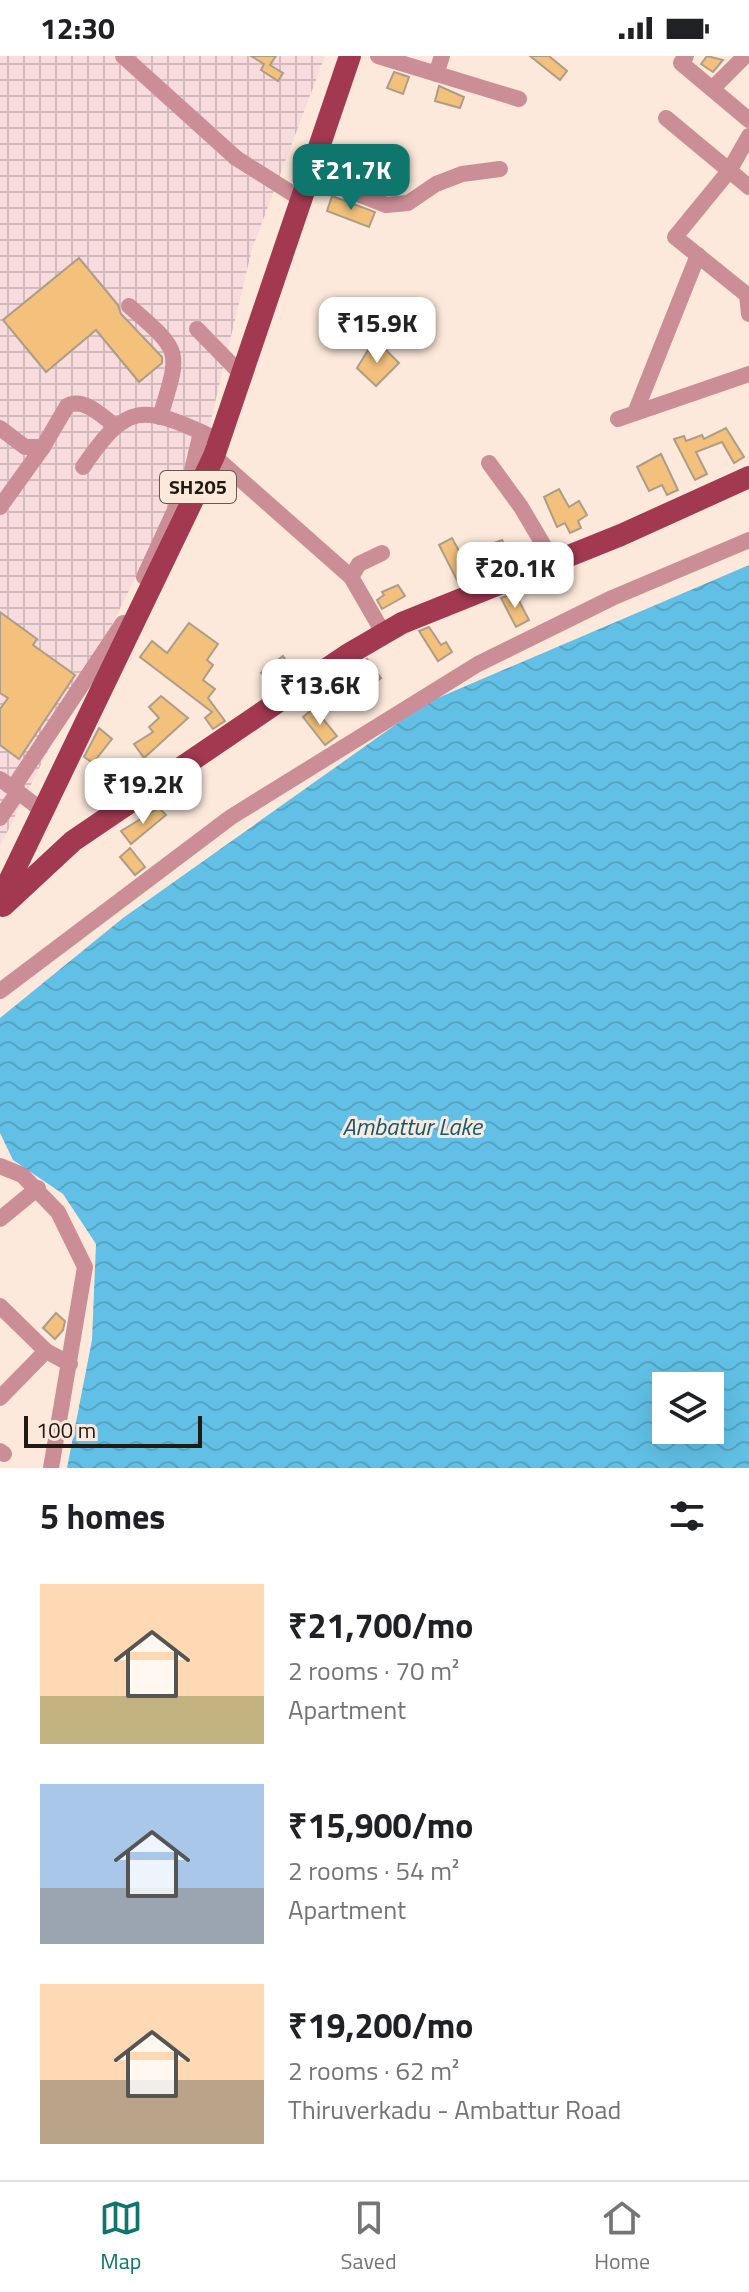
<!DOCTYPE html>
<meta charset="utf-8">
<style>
body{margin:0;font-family:"Titillium Web",sans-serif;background:#f6f6f6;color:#202124;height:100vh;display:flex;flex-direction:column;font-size:30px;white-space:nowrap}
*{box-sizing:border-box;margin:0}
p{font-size:26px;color:#757577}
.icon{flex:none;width:44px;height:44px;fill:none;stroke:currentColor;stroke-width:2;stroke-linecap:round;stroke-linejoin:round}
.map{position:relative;height:1412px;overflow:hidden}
.drawer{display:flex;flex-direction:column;background:#fff;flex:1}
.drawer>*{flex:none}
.tools{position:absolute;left:652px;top:1316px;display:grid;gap:16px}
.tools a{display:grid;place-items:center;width:72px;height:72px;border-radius:0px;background:#fff;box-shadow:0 8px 32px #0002;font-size:40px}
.scale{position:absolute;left:24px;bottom:20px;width:178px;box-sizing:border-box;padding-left:8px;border:4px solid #211912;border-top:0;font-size:22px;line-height:28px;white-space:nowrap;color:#211912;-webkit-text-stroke:6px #fce9db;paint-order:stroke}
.price{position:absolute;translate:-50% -68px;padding:0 18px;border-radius:16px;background:#fff;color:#222;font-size:26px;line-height:52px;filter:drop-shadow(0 2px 4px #0008)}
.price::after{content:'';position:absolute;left:50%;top:48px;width:24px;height:18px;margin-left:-12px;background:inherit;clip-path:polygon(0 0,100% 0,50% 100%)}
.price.selected{background:#0f766e;color:#fff}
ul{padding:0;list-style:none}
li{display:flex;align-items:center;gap:24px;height:200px;padding:0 40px}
li span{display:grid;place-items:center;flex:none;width:224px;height:160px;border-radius:0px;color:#555}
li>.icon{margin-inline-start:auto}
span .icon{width:96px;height:96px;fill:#fffc;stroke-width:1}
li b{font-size:34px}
h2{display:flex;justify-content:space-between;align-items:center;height:96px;padding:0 40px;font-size:34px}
.status{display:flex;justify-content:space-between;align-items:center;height:56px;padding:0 40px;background:#fff;direction:ltr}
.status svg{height:22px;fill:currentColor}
.dock{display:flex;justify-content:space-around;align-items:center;height:112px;border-top:2px solid #e0e0e0;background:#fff;font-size:22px;color:#757577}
.dock a{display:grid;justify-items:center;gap:4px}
.dock .selected{color:#0f766e}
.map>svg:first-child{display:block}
</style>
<div class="status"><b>12:30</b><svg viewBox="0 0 49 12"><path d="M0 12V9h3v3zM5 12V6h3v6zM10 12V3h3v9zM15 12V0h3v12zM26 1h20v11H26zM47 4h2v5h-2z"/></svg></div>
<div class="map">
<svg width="749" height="1412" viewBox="0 0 749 1412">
<defs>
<pattern id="industrial-grid" width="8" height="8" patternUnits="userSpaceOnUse" patternTransform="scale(2)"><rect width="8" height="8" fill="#f7dbdd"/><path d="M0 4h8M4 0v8" fill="none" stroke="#d3bbbd"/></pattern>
<pattern id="water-waves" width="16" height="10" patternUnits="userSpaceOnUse" patternTransform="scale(2)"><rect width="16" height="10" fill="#62c0e6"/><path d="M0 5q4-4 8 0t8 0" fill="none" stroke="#55a4c4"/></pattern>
</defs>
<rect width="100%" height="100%" fill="#fce9db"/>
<polygon fill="url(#industrial-grid)" points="0,0 325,0 252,193 207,380 0,790"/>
<path fill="url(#water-waves)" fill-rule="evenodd" d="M749,509v903h-682l25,-128 4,-96 -33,-50 -50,-34 -13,-27v-115l123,-100 303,-215zM666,1330h44v44h-44z"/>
<g fill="#f3c17c" stroke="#ad9d88" stroke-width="2">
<polygon points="251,0 276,0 270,9 283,17 278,25 261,14 264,8"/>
<polygon points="530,0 549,0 567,15 560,24"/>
<polygon points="707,0 723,4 713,16 701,8"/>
<polygon points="394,16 409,21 403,38 387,32"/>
<polygon points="439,30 464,41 460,52 435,45"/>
<polygon points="332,140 375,156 369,171 327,155"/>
<polygon points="79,202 118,249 121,258 162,301 162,307 139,326 96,274 46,316 3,264"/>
<polygon points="381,289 399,307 376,330 357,312 368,294 372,298"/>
<polygon points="726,372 744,401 734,407 722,386 696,396 707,418 695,424 674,383 684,380 686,385 702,379 704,383"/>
<polygon points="661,398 678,434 667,439 662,429 649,435 637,411"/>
<polygon points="559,433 569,451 579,445 587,459 578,465 581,472 570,477 565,467 557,471 544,441"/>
<polygon points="452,482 472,519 458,526 439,489"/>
<polygon points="502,484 511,499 488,511 478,493"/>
<polygon points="398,529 405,540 382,553 377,544 384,539 382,536"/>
<polygon points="515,537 529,564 516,571 501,542"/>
<polygon points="0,556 37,583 33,589 75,619 19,703 0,689 0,653 8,642 0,637"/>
<polygon points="189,567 218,588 207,604 213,609 203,624 215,633 208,642 225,665 213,673 205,662 212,656 140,601 152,585 167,597"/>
<polygon points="429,571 441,589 446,586 452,596 438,605 419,575"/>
<polygon points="283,600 294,616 272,631 261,617"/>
<polygon points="367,603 381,622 366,634 351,615"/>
<polygon points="161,640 188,662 144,702 134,688 153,676 149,671 159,662 149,651"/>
<polygon points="314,652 337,680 325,689 303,661"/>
<polygon points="99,672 112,683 93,707 84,701"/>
<polygon points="109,709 130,727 122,735 101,718"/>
<polygon points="159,752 166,759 131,788 121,775"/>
<polygon points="130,792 145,811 135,819 120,801"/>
<polygon points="56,1257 65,1265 63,1274 55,1283 43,1272"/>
</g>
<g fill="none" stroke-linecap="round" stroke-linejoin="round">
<g stroke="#cb8e97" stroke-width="16">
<polyline points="123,0 236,102 301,143"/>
<polyline points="378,0 519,43"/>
<polyline points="686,0 681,7 749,64"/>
<polyline points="436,18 442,0"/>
<polyline points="712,33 745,0"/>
<polyline points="666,62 749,131"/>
<polyline points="749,80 729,115 675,181 747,239 749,258"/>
<polyline points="309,119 386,149 408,147 436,128 462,118 500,113"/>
<path d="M129,250c53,46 52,43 31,111"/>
<polyline points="197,273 241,318"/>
<polyline points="635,357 698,199"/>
<polyline points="618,363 749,318"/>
<path d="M0,372l25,19h18l24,-41c16,-9 34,9 47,19"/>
<polyline points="214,400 351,521"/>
<polyline points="489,407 521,451 553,505"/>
<path d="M83,411c44,-65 59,-62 127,-31"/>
<polyline points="0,451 43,391"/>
<polyline points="382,497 359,508 351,521 384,578"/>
<polyline points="144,521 191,419 201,376"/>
<polyline points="0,723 18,736 0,762"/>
<polyline points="13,732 123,567"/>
<polyline points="18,736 43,755"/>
<polyline points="0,935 231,761 478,608 612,542 749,484"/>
<polyline points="0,1110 22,1119 58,1156 85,1211 51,1412"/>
<polyline points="0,1163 38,1132"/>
<polyline points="0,1250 46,1295 70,1308"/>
<polyline points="0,1342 46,1295"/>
<polyline points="0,1395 4,1398"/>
</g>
<g stroke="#a23951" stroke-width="22">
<polyline points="0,844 214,400 350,0"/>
<polyline points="3,850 73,785 347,599 402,567 621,479 749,421"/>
</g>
</g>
<g text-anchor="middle" stroke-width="6" stroke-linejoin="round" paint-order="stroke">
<rect fill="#fce9db" stroke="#63574e" stroke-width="2" x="160" y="415" width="76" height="32" rx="6"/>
<g font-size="20" font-weight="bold" fill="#211912">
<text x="198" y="438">SH205</text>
</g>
<g font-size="24" font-style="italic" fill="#0e5c76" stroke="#fce9db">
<text x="412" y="1079">Ambattur Lake</text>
</g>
</g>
</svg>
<div class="tools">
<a><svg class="icon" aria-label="layers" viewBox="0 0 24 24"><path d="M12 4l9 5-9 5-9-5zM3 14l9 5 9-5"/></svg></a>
</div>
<div class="scale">100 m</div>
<b class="price selected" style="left:351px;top:156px">₹21.7K</b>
<b class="price" style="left:377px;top:309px">₹15.9K</b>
<b class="price" style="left:515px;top:554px">₹20.1K</b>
<b class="price" style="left:320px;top:671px">₹13.6K</b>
<b class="price" style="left:143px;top:770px">₹19.2K</b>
</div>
<section class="drawer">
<h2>5 homes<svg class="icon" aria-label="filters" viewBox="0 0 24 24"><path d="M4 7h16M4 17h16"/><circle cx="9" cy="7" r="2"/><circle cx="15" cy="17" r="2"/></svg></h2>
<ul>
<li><span style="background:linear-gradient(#ffd9b3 70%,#c2b280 0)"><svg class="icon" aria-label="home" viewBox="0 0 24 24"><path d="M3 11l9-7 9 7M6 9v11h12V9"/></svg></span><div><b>₹21,700/mo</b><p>2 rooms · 70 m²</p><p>Apartment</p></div></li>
<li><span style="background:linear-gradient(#a9c7e8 65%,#9aa5b1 0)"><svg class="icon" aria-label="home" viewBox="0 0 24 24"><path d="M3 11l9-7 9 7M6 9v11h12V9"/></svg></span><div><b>₹15,900/mo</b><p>2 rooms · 54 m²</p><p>Apartment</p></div></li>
<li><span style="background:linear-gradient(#ffd9b3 60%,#b9a48a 0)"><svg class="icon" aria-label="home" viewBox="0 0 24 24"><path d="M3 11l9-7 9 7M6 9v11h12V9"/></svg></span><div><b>₹19,200/mo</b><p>2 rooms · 62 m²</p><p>Thiruverkadu - Ambattur Road</p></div></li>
</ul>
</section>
<nav class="dock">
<a class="selected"><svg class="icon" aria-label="map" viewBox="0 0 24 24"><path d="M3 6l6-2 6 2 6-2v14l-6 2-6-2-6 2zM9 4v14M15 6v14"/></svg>Map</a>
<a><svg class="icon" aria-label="saved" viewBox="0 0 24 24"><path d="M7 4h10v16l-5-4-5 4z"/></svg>Saved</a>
<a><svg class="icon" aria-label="home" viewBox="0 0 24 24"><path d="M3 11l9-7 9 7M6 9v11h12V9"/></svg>Home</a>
</nav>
